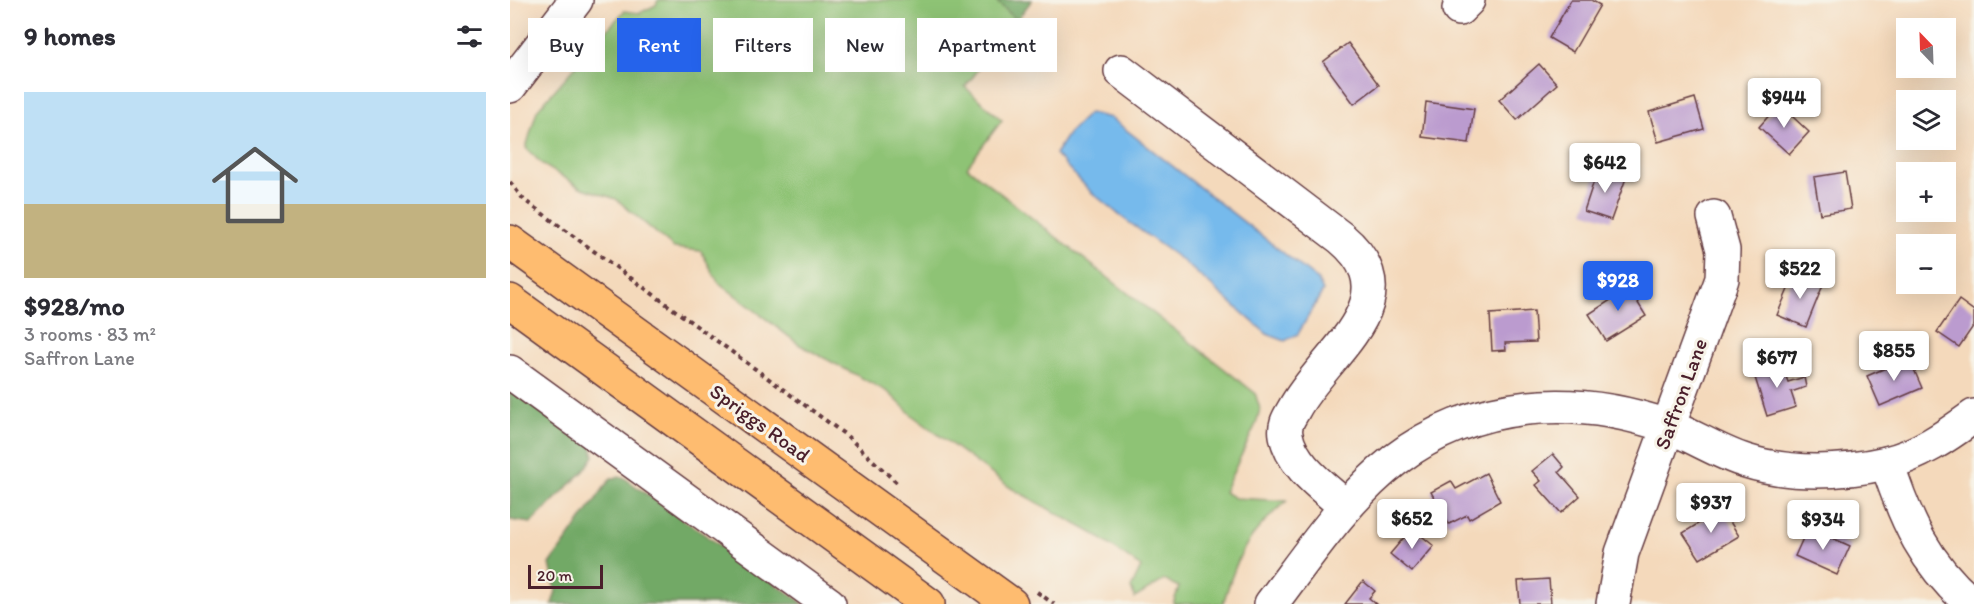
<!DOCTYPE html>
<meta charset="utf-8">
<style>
body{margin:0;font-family:Itim,sans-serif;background:#f7f7f7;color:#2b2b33;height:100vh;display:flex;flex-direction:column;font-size:22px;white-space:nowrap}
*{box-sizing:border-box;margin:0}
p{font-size:20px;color:#7c7c81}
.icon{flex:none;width:33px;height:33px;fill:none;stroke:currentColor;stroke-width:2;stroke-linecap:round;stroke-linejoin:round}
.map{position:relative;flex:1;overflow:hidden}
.side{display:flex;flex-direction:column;background:#fff;width:510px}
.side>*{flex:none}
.top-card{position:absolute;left:18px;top:18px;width:570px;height:54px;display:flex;gap:12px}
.needle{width:39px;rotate:337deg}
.tools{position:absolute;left:1386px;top:18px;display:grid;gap:12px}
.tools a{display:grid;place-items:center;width:60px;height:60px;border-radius:0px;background:#fff;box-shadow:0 6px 24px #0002;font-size:30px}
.scale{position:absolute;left:18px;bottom:15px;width:75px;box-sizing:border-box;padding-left:6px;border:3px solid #4a1f2b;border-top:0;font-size:16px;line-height:21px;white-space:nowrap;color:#4a1f2b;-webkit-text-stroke:4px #f7f3e8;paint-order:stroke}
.price{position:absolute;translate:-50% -51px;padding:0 14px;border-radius:6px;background:#fff;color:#222;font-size:20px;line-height:39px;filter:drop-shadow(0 2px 3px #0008)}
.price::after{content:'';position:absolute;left:50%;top:36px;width:18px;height:14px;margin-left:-9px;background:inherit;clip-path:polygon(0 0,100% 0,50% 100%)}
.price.on{background:#2563eb;color:#fff}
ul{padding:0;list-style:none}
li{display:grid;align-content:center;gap:12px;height:318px;padding:0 24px}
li+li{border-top:2px solid #e1e1e2}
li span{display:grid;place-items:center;height:186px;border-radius:0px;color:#555}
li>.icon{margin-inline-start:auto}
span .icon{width:108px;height:108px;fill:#fffc;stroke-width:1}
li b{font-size:26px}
h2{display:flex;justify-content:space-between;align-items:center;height:72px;padding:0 24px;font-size:26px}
.tag{padding:0 21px;border-radius:0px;background:#fff;box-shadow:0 6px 24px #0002;font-size:21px;line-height:54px}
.tag.on{background:#2563eb;color:#fff}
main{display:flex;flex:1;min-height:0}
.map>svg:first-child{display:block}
</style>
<main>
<section class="side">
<h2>9 homes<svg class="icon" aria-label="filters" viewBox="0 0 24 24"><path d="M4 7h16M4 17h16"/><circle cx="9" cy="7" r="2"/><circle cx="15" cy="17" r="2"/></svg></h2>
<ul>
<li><span style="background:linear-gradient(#bfe0f5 60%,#c2b280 0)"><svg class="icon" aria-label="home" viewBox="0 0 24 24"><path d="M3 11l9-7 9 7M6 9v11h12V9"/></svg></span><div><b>$928/mo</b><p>3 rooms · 83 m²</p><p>Saffron Lane</p></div></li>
</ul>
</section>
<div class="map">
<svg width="1464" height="604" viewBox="0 0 1464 604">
<rect width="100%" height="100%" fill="#f7f3e8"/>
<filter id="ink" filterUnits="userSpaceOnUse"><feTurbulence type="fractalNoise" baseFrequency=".0167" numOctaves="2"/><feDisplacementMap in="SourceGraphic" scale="12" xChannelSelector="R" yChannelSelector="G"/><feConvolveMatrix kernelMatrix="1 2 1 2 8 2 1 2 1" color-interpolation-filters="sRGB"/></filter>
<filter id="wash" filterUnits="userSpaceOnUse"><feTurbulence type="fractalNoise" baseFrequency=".008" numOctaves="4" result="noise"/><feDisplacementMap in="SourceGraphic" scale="24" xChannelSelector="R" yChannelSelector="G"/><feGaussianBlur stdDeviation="1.35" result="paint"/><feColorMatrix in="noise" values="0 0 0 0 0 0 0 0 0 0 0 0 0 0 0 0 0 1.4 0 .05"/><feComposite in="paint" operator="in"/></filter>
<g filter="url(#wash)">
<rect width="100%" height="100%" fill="#f4d9bb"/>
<path fill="#8ec375" stroke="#6c7150" stroke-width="1.5" d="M148,0h337l22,20 -52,67 37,33 -35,47 288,226 5,16 -4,15 -32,68 11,6 52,3c-41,35 -49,52 -64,103h-50l6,-17 -15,-7 -29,18 -4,-10 10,-21 -47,-33 -83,-46 -98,-72 -25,-24 -88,-47 -82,-63 -17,-31 -27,-3 -58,-49 -36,-12 -37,-22 -17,-17 11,-38 87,-99 16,2 16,-8z"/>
<g fill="#72a966" stroke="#5e6448" stroke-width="1.5">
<polygon points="485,0 522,0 507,20"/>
<polygon points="0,385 81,444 84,456 74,471 21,523 0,520"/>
<polygon points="113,477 135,493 294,604 42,604 46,591 40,564 101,478"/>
</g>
<polygon fill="#76baec" stroke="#606c8c" stroke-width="1.5" points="579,113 601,118 808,280 813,291 788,334 775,341 757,334 673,261 613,218 580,191 545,154 558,134"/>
<g id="blocks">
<g fill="#bb9bcf">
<polygon points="1061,0 1081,0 1090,5 1063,52 1039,38"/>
<polygon points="838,43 869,85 844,104 813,62"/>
<polygon points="1029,64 1047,84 1007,120 989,100"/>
<polygon points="1185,98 1194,129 1148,142 1139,112"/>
<polygon points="916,102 964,109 959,143 912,137"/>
<polygon points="1269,104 1299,132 1279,154 1249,127"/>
<polygon points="1088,169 1116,178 1101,220 1074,211"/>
<polygon points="1335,172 1341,209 1310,214 1304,177"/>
<polygon points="1285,273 1313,285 1296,327 1267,315"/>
<polygon points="1112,277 1136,316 1096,341 1079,314 1107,296 1100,284"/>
<polygon points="1449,300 1464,311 1464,325 1449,347 1427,332"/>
<polygon points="1024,311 1026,342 995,343 996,350 982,351 980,314"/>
<polygon points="1399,358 1412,388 1370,406 1357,376"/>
<polygon points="1271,363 1278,382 1294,377 1296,387 1281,392 1286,407 1257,416 1243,371"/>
<polygon points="1043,454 1054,467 1049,472 1070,496 1051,513 1026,485 1031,481 1022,471"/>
<polygon points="976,473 990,501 959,519 957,515 939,524 921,492 941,481 946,489"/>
<polygon points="1212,509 1229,536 1190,559 1173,533"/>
<polygon points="1298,527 1340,546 1327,575 1285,556"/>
<polygon points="902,528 924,546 902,572 880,554"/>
<polygon points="1039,579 1041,604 1010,604 1008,581"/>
<polygon points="853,581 865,591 859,598 866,604 835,604"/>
</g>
</g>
</g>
<g filter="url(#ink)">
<use href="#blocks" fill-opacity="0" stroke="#643b41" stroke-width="1.5"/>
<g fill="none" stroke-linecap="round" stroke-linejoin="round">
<defs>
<g id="minor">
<polyline points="949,9 958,0"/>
<path d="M611,71l220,167c74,62 -18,116 -47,171 -5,9 -10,15 -8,26 5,30 39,53 60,72"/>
<polyline points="0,86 66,0"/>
<polyline points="0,372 319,604"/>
<path d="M1377,463c19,58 38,101 85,141"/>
<path d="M761,604c38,-50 74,-105 124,-144 80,-61 180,-66 272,-34 27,10 52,27 79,35 44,14 96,12 140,2 32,-7 62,-28 88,-47"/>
<polyline points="1103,604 1112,553 1212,279 1213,250 1204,217"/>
</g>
<g id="major">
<polyline points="0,242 501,604"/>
<polyline points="0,301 418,604"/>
</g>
</defs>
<use href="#minor" stroke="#643b41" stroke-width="36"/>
<use href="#major" stroke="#643b41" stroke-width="36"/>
<g stroke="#643b41" stroke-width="4" stroke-dasharray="4.5 4.5" stroke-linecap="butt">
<polyline points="0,182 14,200 337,436 387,483"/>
<polyline points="527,592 544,604"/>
</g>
<use href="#minor" stroke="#fff" stroke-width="33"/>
<use href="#major" stroke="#febc70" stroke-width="33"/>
</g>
</g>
<g text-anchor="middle" stroke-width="6" stroke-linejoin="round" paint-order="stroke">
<g font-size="21" fill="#4a1f2b" stroke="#f7f3e8">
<text transform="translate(1171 394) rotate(-70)" y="7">Saffron Lane</text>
<text transform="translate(250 423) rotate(36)" y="7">Spriggs Road</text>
</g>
</g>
</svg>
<div class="tools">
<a><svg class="needle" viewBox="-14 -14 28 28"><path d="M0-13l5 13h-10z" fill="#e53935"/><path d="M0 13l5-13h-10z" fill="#7c7c81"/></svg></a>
<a><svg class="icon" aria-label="layers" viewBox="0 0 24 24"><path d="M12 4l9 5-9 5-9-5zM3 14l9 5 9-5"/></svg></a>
<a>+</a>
<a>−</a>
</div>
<div class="scale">20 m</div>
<b class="price" style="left:1274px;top:129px">$944</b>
<b class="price" style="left:1095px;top:194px">$642</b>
<b class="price" style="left:1290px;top:300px">$522</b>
<b class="price on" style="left:1108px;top:312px">$928</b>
<b class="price" style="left:1384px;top:382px">$855</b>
<b class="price" style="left:1267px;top:389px">$677</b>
<b class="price" style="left:1201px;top:534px">$937</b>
<b class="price" style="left:902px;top:550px">$652</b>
<b class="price" style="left:1313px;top:551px">$934</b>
<div class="top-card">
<a class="tag">Buy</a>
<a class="tag on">Rent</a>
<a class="tag">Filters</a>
<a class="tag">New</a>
<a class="tag">Apartment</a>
</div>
</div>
</main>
